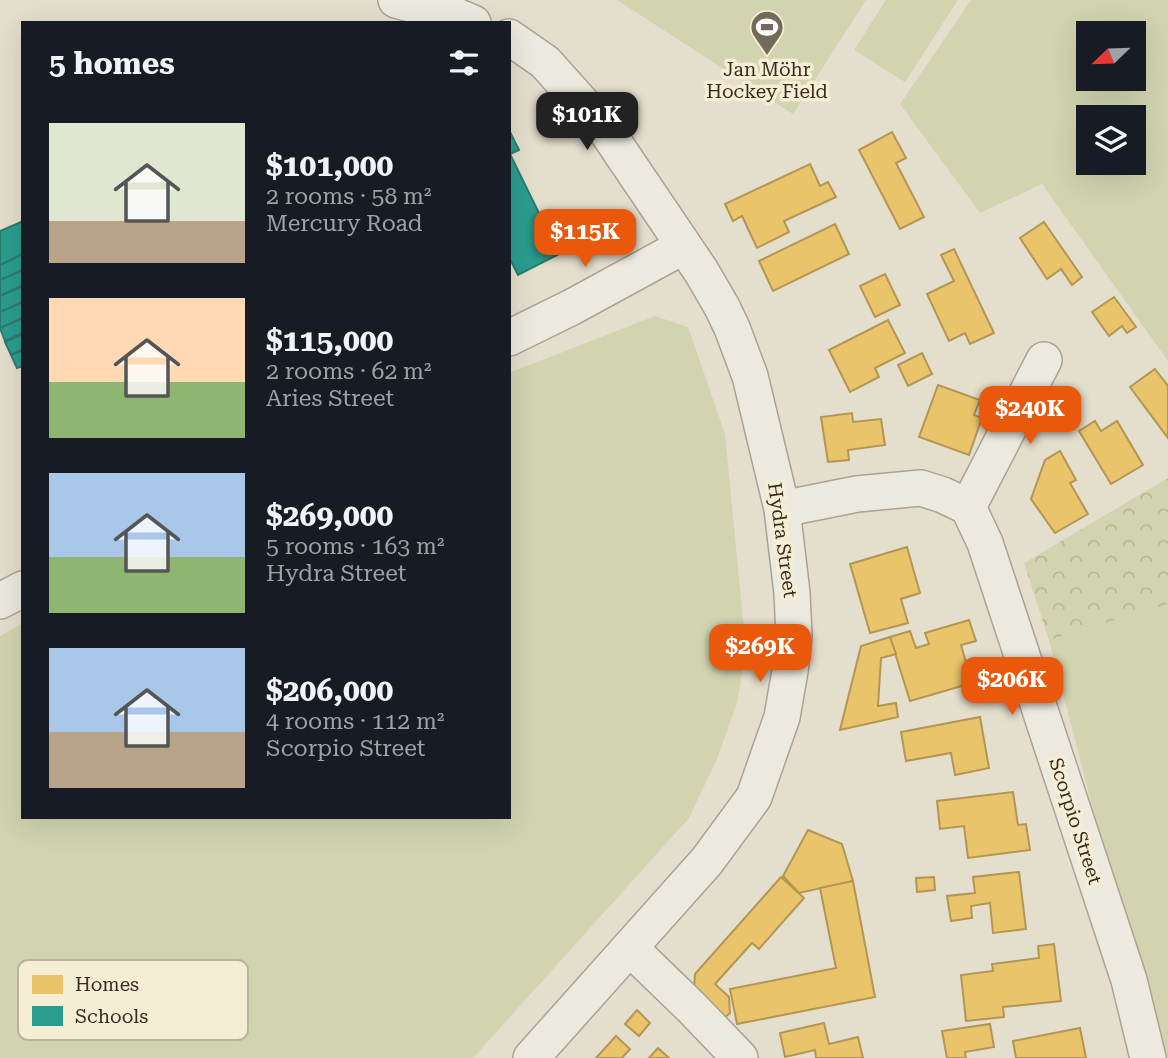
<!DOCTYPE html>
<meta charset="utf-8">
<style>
body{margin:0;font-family:"Roboto Serif",serif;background:#20242c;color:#f1f3f6;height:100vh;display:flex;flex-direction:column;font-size:26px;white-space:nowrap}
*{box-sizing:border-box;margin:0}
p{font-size:23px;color:#9ea1a6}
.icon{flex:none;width:38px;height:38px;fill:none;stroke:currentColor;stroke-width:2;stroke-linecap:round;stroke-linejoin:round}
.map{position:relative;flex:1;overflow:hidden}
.drawer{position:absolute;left:21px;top:21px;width:490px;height:798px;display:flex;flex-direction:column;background:#171b24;border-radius:0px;box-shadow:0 7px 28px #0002}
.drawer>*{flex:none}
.needle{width:46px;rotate:247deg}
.controls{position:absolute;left:1076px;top:21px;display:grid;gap:14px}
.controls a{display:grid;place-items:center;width:70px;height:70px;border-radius:0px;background:#171b24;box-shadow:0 7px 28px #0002;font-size:35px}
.price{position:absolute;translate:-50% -60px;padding:0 16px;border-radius:14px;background:#ea580c;color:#fff;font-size:23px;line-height:46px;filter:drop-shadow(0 2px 4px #0008)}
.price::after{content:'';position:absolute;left:50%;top:42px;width:21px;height:16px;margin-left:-10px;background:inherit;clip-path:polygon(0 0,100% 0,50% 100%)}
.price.on{background:#222;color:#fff}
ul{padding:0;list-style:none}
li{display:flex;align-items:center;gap:21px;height:175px;padding:0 28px}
li span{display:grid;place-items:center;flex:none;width:196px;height:140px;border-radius:0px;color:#555}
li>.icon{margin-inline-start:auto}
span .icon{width:84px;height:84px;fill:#fffc;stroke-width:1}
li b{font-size:30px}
h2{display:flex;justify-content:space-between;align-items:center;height:84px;padding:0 28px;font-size:30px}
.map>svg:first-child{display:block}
</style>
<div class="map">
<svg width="1168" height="1058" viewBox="0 0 1168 1058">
<defs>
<pattern id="park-crowns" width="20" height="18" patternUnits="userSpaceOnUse" patternTransform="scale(1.75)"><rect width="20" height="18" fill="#d2d4b0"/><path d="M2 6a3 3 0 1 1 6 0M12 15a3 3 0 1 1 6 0" fill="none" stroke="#b5b697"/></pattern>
</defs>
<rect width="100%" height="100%" fill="#e4decd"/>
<g fill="#d2d4b0" fill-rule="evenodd">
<polygon points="617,0 866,0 793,114"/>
<polygon points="886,0 958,0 905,82 854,50"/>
<path d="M971,0h197v361l-126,-177 -62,29 -80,-109zM1088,33h46v46h-46zM1088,117h46v46h-46z"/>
<polygon points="655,316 688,327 725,434 746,650 737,703 717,759 689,818 473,1058 0,1058 0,636 23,623 23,817 509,817 509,373"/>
<polygon points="1168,604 1168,1058 1158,1058 1049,640"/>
</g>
<polygon fill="url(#park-crowns)" points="1168,478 1168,604 1049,640 1024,563"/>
<g fill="#e9c46a" stroke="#b49654" stroke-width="2">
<polygon points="892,132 906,158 896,163 924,217 900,229 859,150"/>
<polygon points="810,164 820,186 828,182 836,197 784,221 789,232 757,248 742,216 733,221 725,204"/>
<polygon points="1044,222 1082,277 1072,285 1061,269 1047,279 1020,238"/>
<polygon points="835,224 849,254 773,291 759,261"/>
<polygon points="954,249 994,333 970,344 965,333 949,341 927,294 954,281 941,255"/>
<polygon points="885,274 900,305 875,317 860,286"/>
<polygon points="1114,297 1136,327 1127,333 1122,326 1109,336 1092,312"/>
<polygon points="888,320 905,353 875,368 879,377 850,392 829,350"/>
<polygon points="922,353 932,374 908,386 898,365"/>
<polygon points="1155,369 1168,386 1168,438 1130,387"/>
<polygon points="938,385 980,400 974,415 982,418 969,455 919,437"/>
<polygon points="852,413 853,422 881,419 885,445 848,450 849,460 828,462 821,417"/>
<polygon points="1095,421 1101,431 1117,421 1143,465 1111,484 1079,431"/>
<polygon points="1060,451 1076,480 1070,483 1088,514 1055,533 1031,499 1045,460"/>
<polygon points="907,547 920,593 901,599 908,623 870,633 850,564"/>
<polygon points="969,620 976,641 961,645 972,683 910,701 890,637 910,631 916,648 929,644 925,633"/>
<polygon points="890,637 896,654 881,658 878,706 896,703 898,717 840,730 861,646"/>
<polygon points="980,717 989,768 955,775 951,753 906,761 901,732"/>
<polygon points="1013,792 1018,825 1026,824 1030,850 968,858 964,826 940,829 937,801"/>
<polygon points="808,830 842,844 853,881 799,893 783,876"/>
<polygon points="1019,872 1026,929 993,933 990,903 971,906 972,918 951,921 947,896 975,893 973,877"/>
<polygon points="781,877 804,898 759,949 752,943 715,984 729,997 730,1013 721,1021 694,990 695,974"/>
<polygon points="934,877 935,890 917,892 916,878"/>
<polygon points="853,881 875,997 737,1024 730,989 836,968 820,888"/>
<polygon points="1054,944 1061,1001 1003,1007 1004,1017 966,1021 961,975 993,971 992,964 1039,958 1038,946"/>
<polygon points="637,1010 650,1023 639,1036 625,1024"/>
<polygon points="824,1023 829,1044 858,1037 863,1058 816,1058 815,1050 785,1057 780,1033"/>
<polygon points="990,1024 994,1047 965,1052 966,1058 947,1058 942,1031"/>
<polygon points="1080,1028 1086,1058 1016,1058 1013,1041"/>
<polygon points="616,1036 630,1049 622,1058 596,1058"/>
<polygon points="658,1048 669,1058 649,1058"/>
</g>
<g fill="#2a9d8f" stroke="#2e7b6d" stroke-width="2">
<polygon points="509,130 519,150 510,154 559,254 518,275 509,257"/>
<polygon points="21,222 23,225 23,254 0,265 0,231"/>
<polygon points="23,254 23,270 0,280 0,265"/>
<polygon points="23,270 23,285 0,296 0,280"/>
<polygon points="23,286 23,302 0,312 0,296"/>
<polygon points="23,302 23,318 0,328 0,312"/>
<polygon points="23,318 23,333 5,341 0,328"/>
<polygon points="23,334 23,349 11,355 5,342"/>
<polygon points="23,350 23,366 17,368 11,355"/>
</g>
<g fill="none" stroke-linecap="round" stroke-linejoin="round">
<defs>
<g id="minor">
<polyline points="396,0 459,17 473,23"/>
<polyline points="509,37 545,62 605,129 701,271 722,307 732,328 750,376 782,509 792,593 794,636 790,671 782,717 754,797 707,861 531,1058"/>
<polyline points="509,338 572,307 684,246"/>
<polyline points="968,507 1044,360"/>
<polyline points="782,509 857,494 921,488 943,495 968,507 985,543 1129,980 1148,1058"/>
<polyline points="0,601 23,589"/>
<polyline points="630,948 692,1008 740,1058"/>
</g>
</defs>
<use href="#minor" stroke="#a9a396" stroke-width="38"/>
<use href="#minor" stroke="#ece9df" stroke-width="35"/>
</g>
<defs>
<symbol id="stadium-pin" viewBox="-11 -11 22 30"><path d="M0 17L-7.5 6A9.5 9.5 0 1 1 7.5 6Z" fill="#746a5c" stroke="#f5edd4"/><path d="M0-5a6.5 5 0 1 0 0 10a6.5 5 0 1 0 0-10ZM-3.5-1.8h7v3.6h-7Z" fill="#fff"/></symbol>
</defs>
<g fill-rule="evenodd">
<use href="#stadium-pin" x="748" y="8" width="38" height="52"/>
</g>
<g text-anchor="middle" stroke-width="7" stroke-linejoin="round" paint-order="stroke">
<g font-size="19" fill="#382c1f" stroke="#f5edd4">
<text x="767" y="76">Jan Möhr<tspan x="767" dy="22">Hockey Field</tspan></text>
</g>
<g font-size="19" fill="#382c1f" stroke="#f5edd4">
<text transform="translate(783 540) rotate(82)" y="7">Hydra Street</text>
<text transform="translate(1076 821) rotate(72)" y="7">Scorpio Street</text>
</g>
</g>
<rect x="18" y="960" width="230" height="80" rx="10" fill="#f5edd4" stroke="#bcb39e" stroke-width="2"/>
<rect x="32" y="975" width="31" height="19" fill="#e9c46a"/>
<rect x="32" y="1006" width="31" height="20" fill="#2a9d8f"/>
<g font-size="19" fill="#382c1f">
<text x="75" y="991">Homes</text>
<text x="75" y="1023">Schools</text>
</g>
</svg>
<div class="controls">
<a><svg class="needle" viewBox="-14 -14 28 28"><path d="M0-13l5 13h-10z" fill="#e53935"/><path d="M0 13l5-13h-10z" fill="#9ea1a6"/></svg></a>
<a><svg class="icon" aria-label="layers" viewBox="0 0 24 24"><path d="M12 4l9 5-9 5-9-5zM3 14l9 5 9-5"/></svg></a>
</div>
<b class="price on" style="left:587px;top:152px">$101K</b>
<b class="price" style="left:585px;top:269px">$115K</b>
<b class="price" style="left:1030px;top:446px">$240K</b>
<b class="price" style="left:760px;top:684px">$269K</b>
<b class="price" style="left:1012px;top:717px">$206K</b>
<section class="drawer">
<h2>5 homes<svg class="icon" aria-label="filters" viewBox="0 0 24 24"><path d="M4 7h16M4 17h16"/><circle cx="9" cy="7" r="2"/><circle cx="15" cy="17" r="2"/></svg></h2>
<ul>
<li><span style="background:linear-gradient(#dfe7d0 70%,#b9a48a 0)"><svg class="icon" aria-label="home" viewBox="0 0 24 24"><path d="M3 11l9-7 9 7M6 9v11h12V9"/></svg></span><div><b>$101,000</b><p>2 rooms · 58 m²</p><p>Mercury Road</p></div></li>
<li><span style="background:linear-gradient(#ffd9b3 60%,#8fb573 0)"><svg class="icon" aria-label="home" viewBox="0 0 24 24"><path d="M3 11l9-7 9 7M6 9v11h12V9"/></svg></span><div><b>$115,000</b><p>2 rooms · 62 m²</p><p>Aries Street</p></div></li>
<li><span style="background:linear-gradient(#a9c7e8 60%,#8fb573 0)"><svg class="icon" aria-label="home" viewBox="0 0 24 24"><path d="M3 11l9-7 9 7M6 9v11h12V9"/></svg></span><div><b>$269,000</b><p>5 rooms · 163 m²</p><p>Hydra Street</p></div></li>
<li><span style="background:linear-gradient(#a9c7e8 60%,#b9a48a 0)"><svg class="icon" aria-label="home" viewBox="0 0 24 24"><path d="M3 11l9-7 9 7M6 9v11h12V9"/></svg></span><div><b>$206,000</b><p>4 rooms · 112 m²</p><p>Scorpio Street</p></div></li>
</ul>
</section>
</div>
